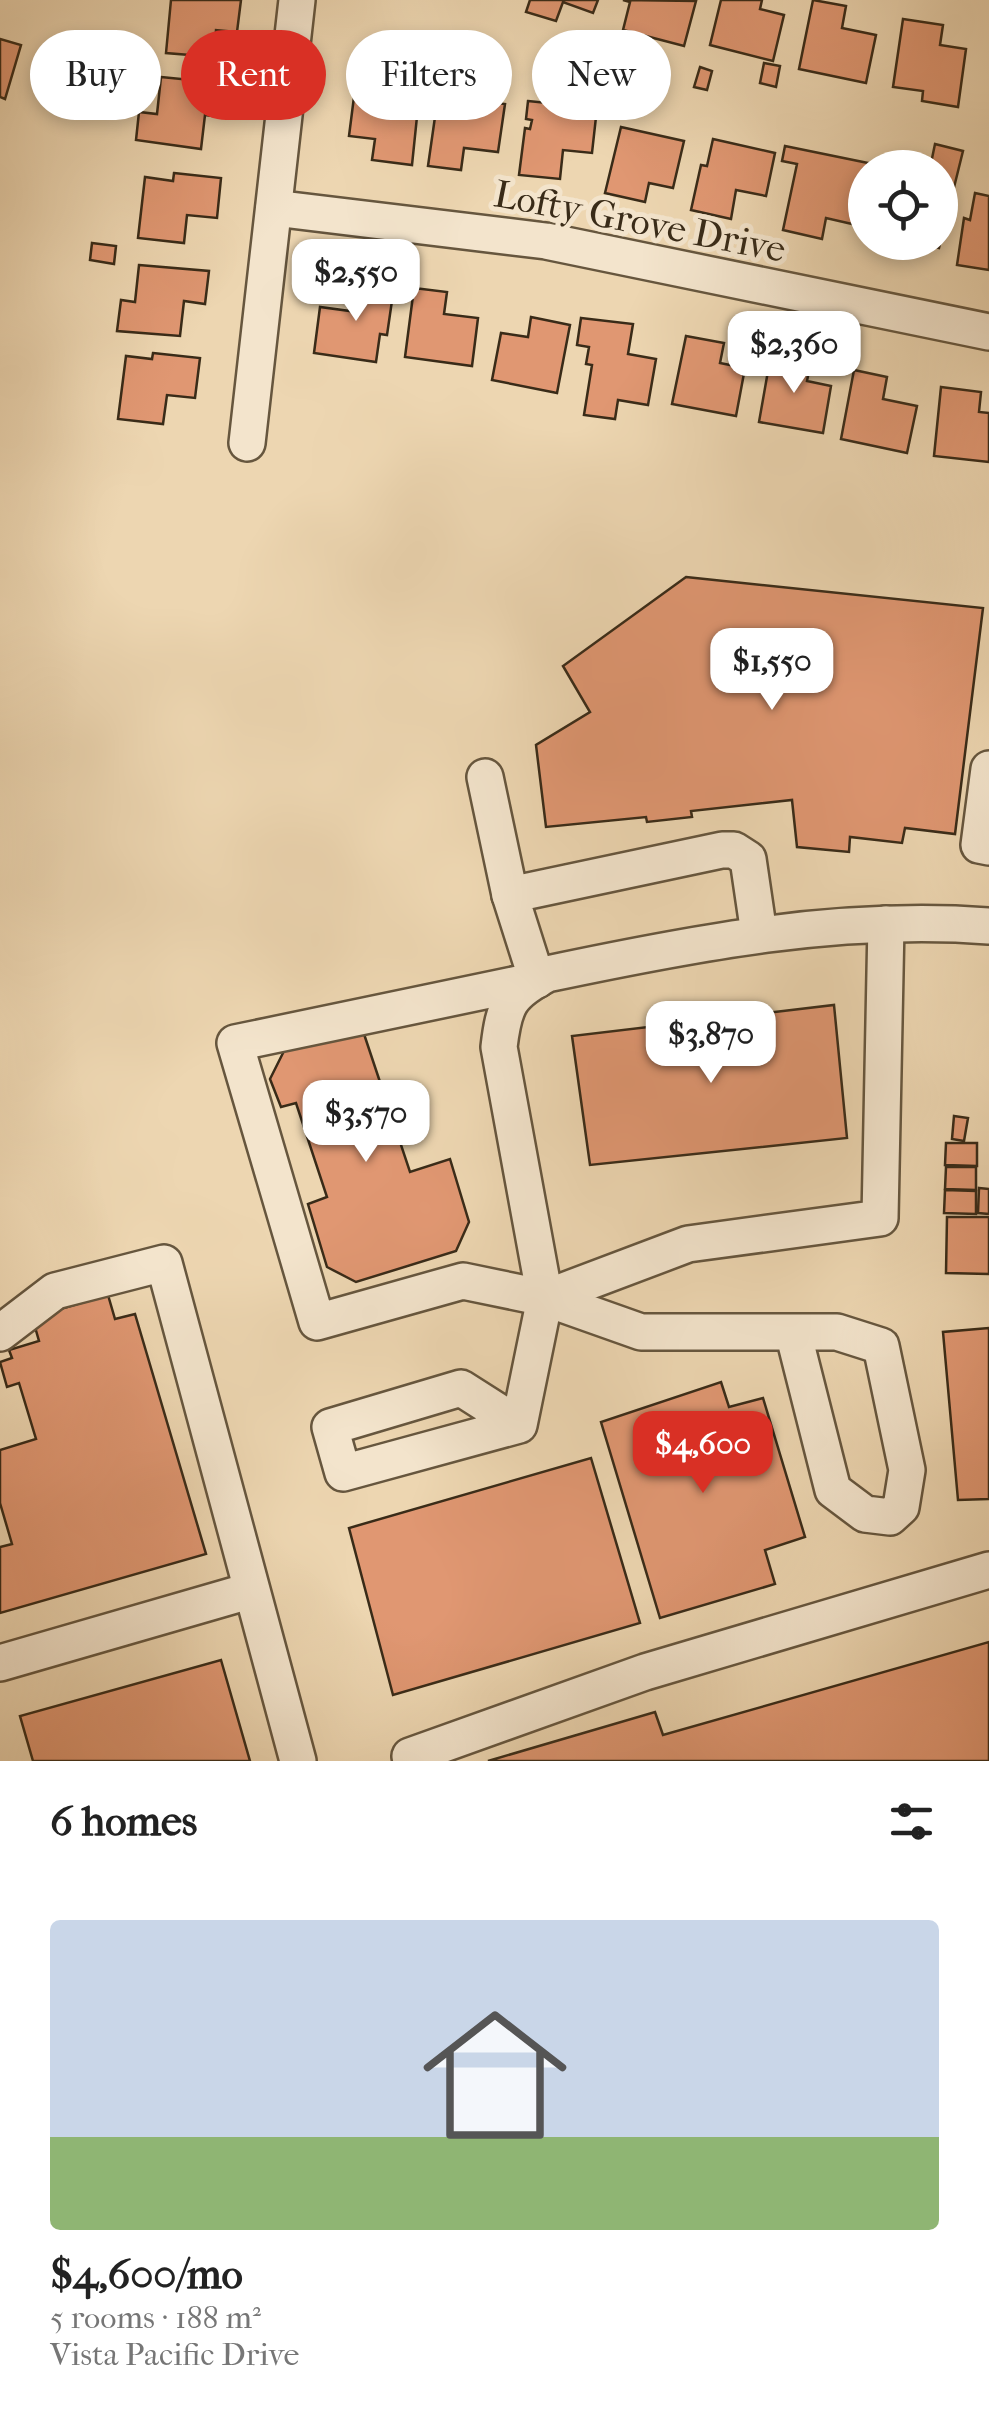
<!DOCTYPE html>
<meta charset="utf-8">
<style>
body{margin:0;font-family:"IM FELL French Canon",serif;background:#f2f2f2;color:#222;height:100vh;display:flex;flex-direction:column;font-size:38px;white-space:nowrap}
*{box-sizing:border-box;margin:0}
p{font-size:32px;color:#767676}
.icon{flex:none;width:55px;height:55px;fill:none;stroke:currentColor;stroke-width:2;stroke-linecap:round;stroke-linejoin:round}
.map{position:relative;height:1761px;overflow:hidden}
.details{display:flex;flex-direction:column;background:#fff;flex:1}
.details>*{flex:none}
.banner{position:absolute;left:30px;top:30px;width:930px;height:90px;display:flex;gap:20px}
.controls{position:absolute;left:848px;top:150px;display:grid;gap:20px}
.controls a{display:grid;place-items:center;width:110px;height:110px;border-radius:50%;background:#fff;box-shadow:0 5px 15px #0003;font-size:50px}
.price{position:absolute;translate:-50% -85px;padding:0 22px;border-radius:20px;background:#fff;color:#222;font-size:32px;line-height:65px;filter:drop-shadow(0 2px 5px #0008)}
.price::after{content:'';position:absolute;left:50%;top:60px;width:30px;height:22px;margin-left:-15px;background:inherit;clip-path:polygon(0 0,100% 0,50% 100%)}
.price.on{background:#d93025;color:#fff}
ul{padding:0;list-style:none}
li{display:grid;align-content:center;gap:20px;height:530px;padding:0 50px}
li+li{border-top:2px solid #e0e0e0}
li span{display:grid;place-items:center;height:310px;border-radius:10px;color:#555}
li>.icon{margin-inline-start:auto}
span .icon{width:180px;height:180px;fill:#fffc;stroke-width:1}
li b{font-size:42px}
h2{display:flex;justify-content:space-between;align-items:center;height:120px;padding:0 50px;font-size:42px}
.pill{padding:0 35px;border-radius:45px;background:#fff;box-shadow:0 5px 15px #0003;font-size:35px;line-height:90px}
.pill.on{background:#d93025;color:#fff}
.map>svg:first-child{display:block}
</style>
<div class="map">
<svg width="989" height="1761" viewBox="0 0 989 1761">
<rect width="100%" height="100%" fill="#edd6b1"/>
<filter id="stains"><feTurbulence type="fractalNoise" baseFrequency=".002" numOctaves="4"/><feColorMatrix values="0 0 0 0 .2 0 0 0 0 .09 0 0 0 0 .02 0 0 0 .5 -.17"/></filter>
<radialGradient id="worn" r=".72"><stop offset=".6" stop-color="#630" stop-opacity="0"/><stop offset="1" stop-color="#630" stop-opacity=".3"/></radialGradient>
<g fill="#e09772" stroke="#392b18" stroke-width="2.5">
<polygon points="171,0 241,0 237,32 216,30 214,57 166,53"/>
<polygon points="530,0 598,0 593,13 563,2 556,21 526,12"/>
<polygon points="623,0 696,1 684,46 623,30 630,2"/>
<polygon points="721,0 762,0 760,9 784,15 773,61 710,45"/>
<polygon points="813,0 846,6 842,28 876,35 866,83 799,69"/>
<polygon points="903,19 943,25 940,45 966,49 958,107 922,101 923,91 893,87"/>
<polygon points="0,39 21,45 5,99 0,97"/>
<polygon points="764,63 780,66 776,87 760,83"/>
<polygon points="700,67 712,71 707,90 694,87"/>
<polygon points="394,75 421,78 412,165 372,160 375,139 349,136 355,89 392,94"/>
<polygon points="161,77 232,84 228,118 205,115 201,149 136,140 139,112 157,114"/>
<polygon points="438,96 505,104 498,152 464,148 461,170 428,166"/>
<polygon points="528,101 597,108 592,153 563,150 560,179 519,175 525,128 530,129 532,120 526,119"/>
<polygon points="621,127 684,141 673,188 649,183 645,202 605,193"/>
<polygon points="713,139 775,153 766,196 736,190 731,219 691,210 701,165 707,166"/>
<polygon points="935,144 963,151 939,248 915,242 940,242 940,168 930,168"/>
<polygon points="785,146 868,163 852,224 826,218 822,239 783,230 797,164 782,161"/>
<polygon points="174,173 221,178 217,218 187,215 184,243 138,238 145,177 173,181"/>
<polygon points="975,193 989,196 989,270 957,265 964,218 970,220"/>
<polygon points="92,243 116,246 114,264 90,260"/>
<polygon points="139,265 209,271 205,304 184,301 180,336 117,331 121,300 135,302"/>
<polygon points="354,282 394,287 387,335 380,334 376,362 314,353 320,307 350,311"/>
<polygon points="414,288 447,292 444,314 478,318 472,366 405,357"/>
<polygon points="531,317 570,325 557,393 492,380 501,333 528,337"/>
<polygon points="581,318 633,324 628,354 656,359 648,405 618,400 615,419 584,415 592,365 586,364 589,347 577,345"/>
<polygon points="686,336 724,343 720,363 745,368 736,416 672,404"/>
<polygon points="153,353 200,358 195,398 167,395 163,424 118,419 126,356 152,359"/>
<polygon points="771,354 811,361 807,381 831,386 823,433 759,422"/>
<polygon points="854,370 887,377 883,399 917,406 907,453 841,439"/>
<polygon points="941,387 981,392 979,412 989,413 989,462 934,456"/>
<polygon points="686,577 983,608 955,834 905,828 902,843 850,837 849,852 797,847 792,800 691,811 692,817 647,822 646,817 546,827 536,745 590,712 563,666"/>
<polygon points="834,1005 847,1138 590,1165 572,1036"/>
<polygon points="362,1028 410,1172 450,1159 469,1222 456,1251 356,1282 327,1267 308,1204 327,1197 296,1103 281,1107 270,1079 285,1049"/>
<polygon points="954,1116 968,1118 964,1141 952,1139"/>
<polygon points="946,1143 977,1143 977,1166 945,1165"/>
<polygon points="946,1167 976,1167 976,1190 945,1189"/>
<polygon points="979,1188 989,1189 989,1214 978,1213"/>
<polygon points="945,1190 976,1191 976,1214 944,1213"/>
<polygon points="947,1217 989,1217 989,1274 946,1273"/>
<polygon points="108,1295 115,1319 135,1314 206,1554 0,1613 0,1547 12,1544 0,1503 0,1450 36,1439 19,1383 7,1387 0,1362 12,1358 9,1350 39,1341 35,1327 57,1310"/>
<polygon points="989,1328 989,1499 958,1500 943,1332"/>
<polygon points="721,1382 729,1407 763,1398 805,1537 765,1550 775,1584 660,1618 601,1422"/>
<polygon points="591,1458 640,1623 393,1695 349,1528"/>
<polygon points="989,1642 989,1761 488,1761 655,1712 663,1735"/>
<polygon points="221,1660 250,1761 33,1761 20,1716"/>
</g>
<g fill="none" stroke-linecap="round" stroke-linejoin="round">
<defs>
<g id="minor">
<polyline points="274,208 546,241 989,332"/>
<polyline points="247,443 297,0"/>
<polyline points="989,769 979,845 989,847"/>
<polyline points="485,777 510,895"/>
<polyline points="759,934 748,859 734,850 722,850 510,895 537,980 235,1043 317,1322 463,1281 545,1298 641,1332 837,1332 881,1346 907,1470 901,1507 890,1517 865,1514 833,1490 793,1332"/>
<polyline points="545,1298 688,1244 880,1218 886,924"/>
<polyline points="0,1333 55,1291 164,1263 298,1761"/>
<path d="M519,1425l-58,-37 -131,39 13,46 176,-48 26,-127 -46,-251c5,-42 10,-53 48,-73 147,-31 291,-59 442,-48"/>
<polyline points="0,1663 249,1591"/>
<polyline points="411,1761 410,1756 645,1672 989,1570"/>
</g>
</defs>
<use href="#minor" stroke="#66563e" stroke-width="40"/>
<use href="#minor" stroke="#f3e4cc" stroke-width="35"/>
</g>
<g text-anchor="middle" stroke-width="10" stroke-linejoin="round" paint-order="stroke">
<g font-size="38" fill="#392b18" stroke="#f3e4cc">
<text transform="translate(640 221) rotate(11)" y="13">Lofty Grove Drive</text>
</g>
</g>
<rect width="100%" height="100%" filter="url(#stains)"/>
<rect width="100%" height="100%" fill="url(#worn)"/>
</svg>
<div class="controls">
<a><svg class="icon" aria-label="locate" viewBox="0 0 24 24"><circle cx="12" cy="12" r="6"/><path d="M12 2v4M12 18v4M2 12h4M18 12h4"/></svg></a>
</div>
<b class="price" style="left:356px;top:324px">$2,550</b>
<b class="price" style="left:794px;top:396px">$2,360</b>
<b class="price" style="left:772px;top:713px">$1,550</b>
<b class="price" style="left:711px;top:1086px">$3,870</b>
<b class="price" style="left:366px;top:1165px">$3,570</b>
<b class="price on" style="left:703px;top:1496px">$4,600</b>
<div class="banner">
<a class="pill">Buy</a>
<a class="pill on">Rent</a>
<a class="pill">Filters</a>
<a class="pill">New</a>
</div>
</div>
<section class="details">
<h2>6 homes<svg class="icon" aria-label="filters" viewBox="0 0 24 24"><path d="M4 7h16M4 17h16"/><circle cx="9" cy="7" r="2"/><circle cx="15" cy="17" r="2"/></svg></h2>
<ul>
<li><span style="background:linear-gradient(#c9d6e8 70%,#8fb573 0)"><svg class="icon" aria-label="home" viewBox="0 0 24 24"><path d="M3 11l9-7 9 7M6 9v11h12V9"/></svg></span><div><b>$4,600/mo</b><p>5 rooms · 188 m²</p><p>Vista Pacific Drive</p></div></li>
</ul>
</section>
